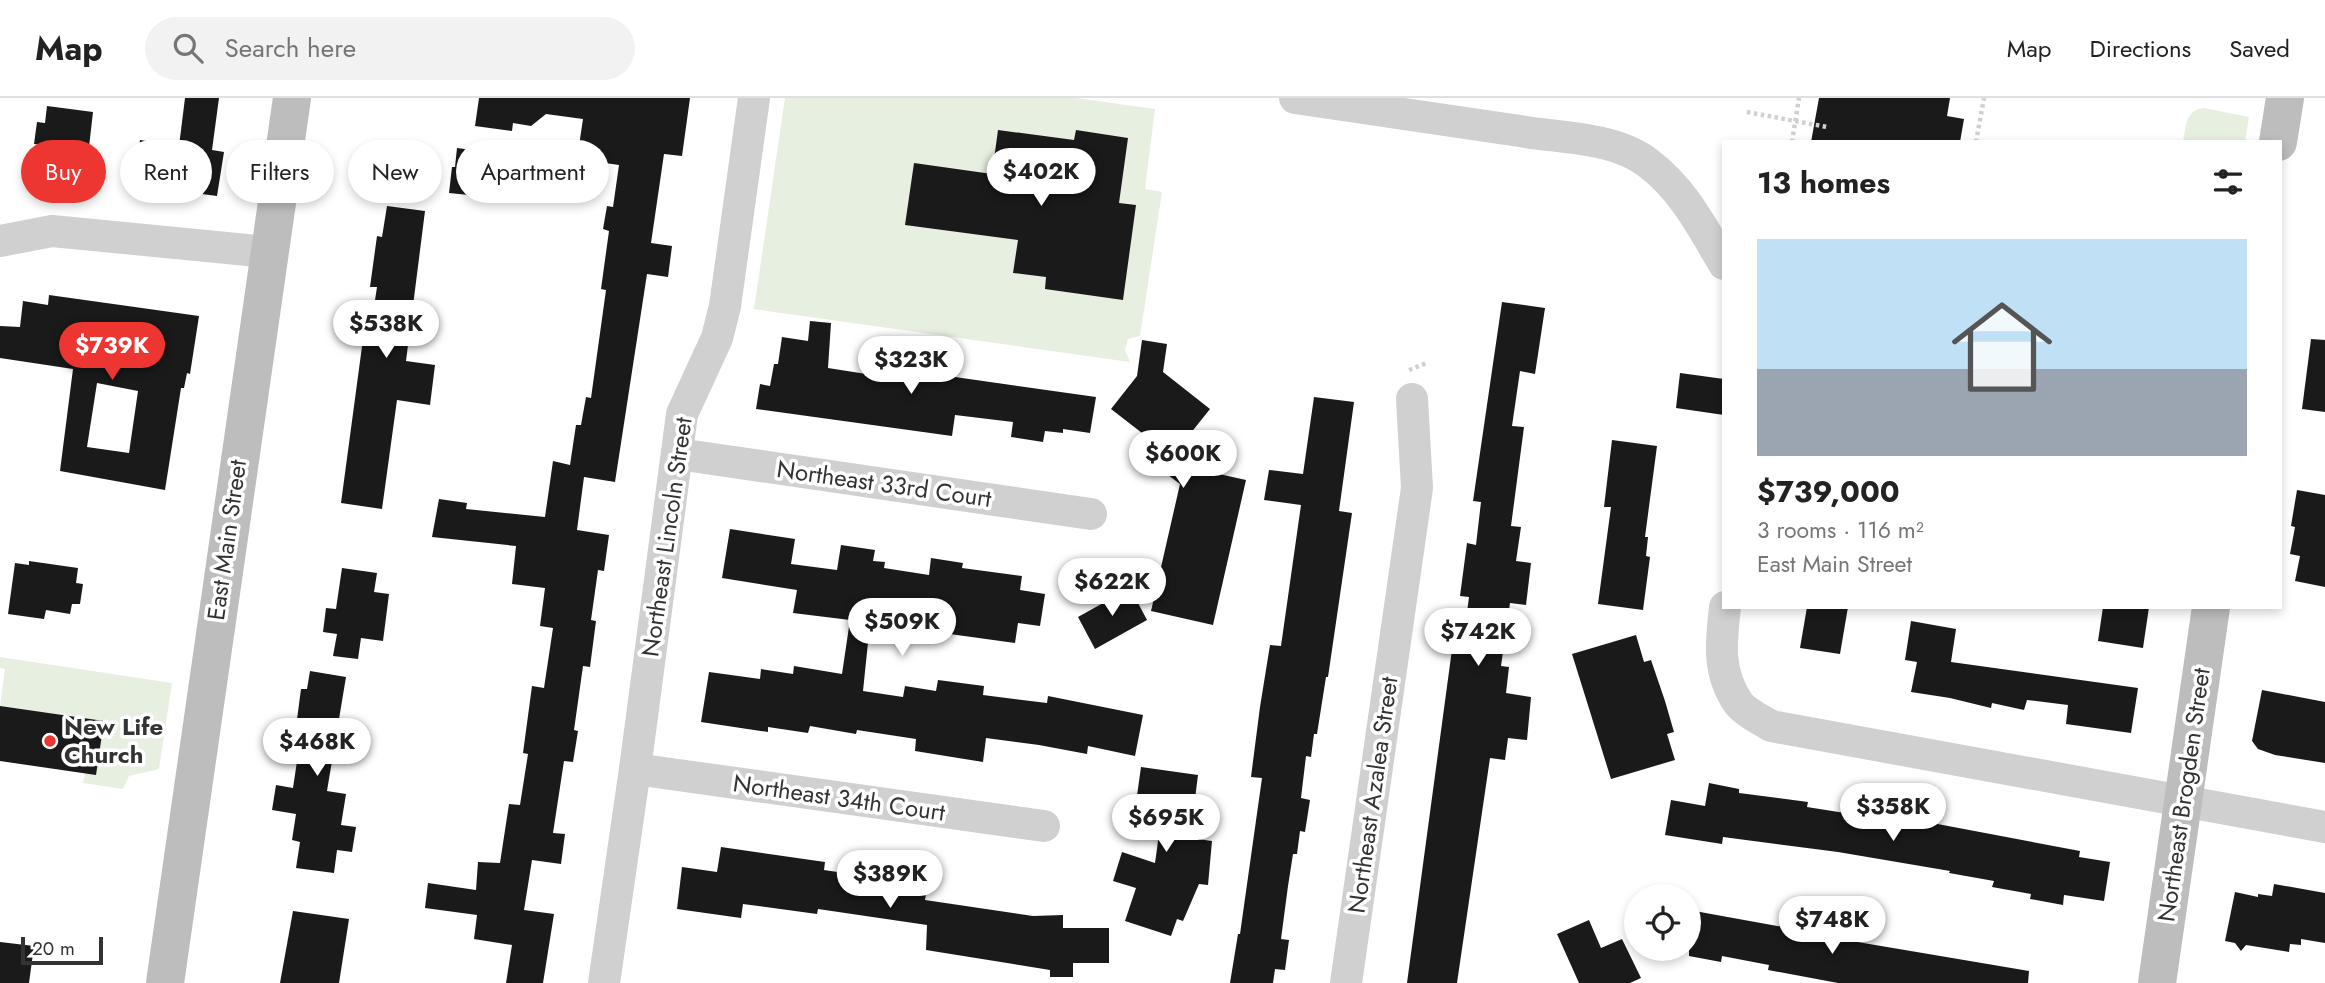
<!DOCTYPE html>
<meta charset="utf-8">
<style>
body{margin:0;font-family:Jost,sans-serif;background:#f2f2f2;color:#222;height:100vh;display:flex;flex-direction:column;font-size:26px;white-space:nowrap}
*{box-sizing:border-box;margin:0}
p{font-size:23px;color:#767676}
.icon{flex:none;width:38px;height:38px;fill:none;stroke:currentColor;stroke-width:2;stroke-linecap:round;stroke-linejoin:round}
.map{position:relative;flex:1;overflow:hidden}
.drawer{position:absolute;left:1722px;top:42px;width:560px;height:469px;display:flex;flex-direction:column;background:#fff;border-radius:0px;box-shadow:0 4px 10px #0003}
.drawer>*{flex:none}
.top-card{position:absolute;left:21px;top:42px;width:665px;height:63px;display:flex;gap:14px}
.fabs{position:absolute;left:1624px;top:786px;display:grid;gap:14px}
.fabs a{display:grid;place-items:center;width:77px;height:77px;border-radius:50%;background:#fff;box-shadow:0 4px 10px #0003;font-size:35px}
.scale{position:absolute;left:21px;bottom:18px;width:82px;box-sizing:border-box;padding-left:7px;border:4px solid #333;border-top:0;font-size:19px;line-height:24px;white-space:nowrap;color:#333;-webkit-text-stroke:5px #fff;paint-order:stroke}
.price{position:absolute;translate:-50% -60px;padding:0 16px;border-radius:24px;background:#fff;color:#222;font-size:23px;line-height:46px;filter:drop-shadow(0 2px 4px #0008)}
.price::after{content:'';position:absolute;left:50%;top:42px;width:21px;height:16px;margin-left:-10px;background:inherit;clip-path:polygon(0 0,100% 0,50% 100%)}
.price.on{background:#ed3531;color:#fff}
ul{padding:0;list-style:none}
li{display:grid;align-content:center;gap:14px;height:371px;padding:0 35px}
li+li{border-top:2px solid #e0e0e0}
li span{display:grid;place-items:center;height:217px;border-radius:0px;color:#555}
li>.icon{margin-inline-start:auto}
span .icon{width:126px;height:126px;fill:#fffc;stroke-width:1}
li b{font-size:30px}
h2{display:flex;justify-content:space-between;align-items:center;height:84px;padding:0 35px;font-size:30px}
.pill{padding:0 24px;border-radius:32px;background:#fff;box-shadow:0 4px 10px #0003;font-size:24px;line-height:63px}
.pill.on{background:#ed3531;color:#fff}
header{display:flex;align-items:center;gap:42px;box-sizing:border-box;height:98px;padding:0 35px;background:#fff;border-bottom:2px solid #e0e0e0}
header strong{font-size:33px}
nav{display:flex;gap:38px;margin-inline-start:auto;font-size:24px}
.search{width:490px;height:63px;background:#f2f2f2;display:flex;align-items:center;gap:18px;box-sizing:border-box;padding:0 24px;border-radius:38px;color:#767676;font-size:26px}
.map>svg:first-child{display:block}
</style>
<header>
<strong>Map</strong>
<div class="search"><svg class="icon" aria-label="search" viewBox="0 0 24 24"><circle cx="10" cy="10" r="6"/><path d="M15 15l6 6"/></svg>Search here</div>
<nav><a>Map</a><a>Directions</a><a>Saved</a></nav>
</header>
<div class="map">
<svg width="2325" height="885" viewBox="0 0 2325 885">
<rect width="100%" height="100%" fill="#fff"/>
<g fill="#e7efe1">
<polygon points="785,0 1076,0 1155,11 1145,91 1162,94 1140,238 1128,241 1125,252 1130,264 754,211"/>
<path d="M2204,10l45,9 -4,25h-62c3,-15 2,-32 21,-34z"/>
<polygon points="0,559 172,585 159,671 129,678 123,691 83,685 85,675 103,623 0,608 5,571 0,570"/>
</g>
<g fill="#1a1a1a" fill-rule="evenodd">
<polygon points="185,0 219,0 212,52 224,54 217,98 164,91 164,86 135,82 140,42 179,48"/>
<polygon points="479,0 690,0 682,58 664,56 651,145 672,148 668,179 647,176 615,384 584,379 577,432 609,437 604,473 598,472 591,522 596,523 590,569 583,568 574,632 578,633 573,664 564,663 553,735 565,736 561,766 532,762 524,812 554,816 543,885 506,885 512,847 474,841 477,817 425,810 428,785 476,792 478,764 500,765 509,706 520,707 528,656 523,655 532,588 544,590 553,530 540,528 545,490 512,486 516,448 432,439 439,401 467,405 466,411 545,419 553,363 570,367 576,327 581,327 586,299 591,300 606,192 601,191 609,133 603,131 607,108 613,109 619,67 577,61 583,21 546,16 531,28 513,25 512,33 475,28"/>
<polygon points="1819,0 1950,0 1947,18 1964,21 1960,44 1811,44"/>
<polygon points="47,8 93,14 89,49 87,49 86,52 34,46 37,24 45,25"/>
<polygon points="998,32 1074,42 1076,32 1128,40 1119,105 1136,107 1123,202 1045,191 1046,179 1013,175 1018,142 905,127 914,65 992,76"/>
<polygon points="457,50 487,54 484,87 480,86 479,98 449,95 452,69 455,69"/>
<polygon points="387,108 425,113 406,263 435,267 430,307 397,302 382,411 341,405 363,241 369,242 377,189 370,189 377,138 382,139"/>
<path d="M49,197l150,21 -9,58 -3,-1 -3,15h-3l-16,102 -105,-19 13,-102 -73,-11v-32l20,1 3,-26 25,4zM97,285l41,8 -9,62 -42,-6z"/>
<polygon points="1502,204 1545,210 1535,276 1520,273 1512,328 1524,329 1511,428 1521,429 1516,463 1531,465 1526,507 1510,505 1501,568 1509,569 1506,595 1531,599 1527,642 1508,640 1505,662 1490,660 1457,885 1407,885 1453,544 1463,545 1469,499 1460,498 1467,445 1476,447 1481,404 1473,403"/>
<polygon points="810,223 831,225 828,270 898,281 899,271 1096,299 1090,335 1063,331 1063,335 1045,333 1043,344 1011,339 1013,324 955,317 952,338 756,311 760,286 770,288 774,266 778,266 782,239 808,243"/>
<polygon points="2311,241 2325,242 2325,314 2302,311"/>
<polygon points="1142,242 1167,246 1163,274 1210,311 1190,336 1210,374 1246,382 1213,527 1151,513 1180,386 1131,349 1142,335 1111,311 1137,278"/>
<polygon points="1680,275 1724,281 1724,317 1676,310"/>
<polygon points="1314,299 1354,304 1339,413 1352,415 1328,579 1326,579 1317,636 1314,636 1311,659 1306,658 1301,700 1310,702 1305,734 1300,733 1297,756 1293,756 1288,788 1281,841 1289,842 1285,872 1275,871 1273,885 1230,885 1238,836 1240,836 1262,680 1251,679 1260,609 1270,547 1281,548 1301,407 1264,402 1269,372 1303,376"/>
<polygon points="1612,342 1657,348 1645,439 1648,439 1646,458 1650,459 1643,512 1598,506 1611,409 1604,409"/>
<polygon points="2297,392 2325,397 2325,489 2295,483 2300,458 2290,456 2295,429 2291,428"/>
<polygon points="730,431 795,441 791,466 837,472 841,447 875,452 873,463 885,464 884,470 929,477 931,460 963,465 962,470 1022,478 1020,492 1045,496 1040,528 1018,525 1015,545 870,525 863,593 903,599 905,588 936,593 938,582 984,588 983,597 1047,605 1048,598 1143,617 1135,658 1088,648 1087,656 1039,647 986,640 983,664 915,653 916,641 857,632 856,636 810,628 808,635 768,629 768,634 701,624 709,574 760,581 761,571 793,576 794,568 842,576 850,522 793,515 797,492 722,480"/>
<polygon points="29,463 78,470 76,485 83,486 80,506 72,506 70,516 46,512 44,521 8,516 15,465 29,467"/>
<polygon points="342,470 377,475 374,494 389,496 383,543 361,540 358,561 333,558 337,536 323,534 326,510 336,511"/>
<polygon points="1130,490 1147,522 1095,551 1078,519"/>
<polygon points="1807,509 1848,509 1840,556 1800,550"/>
<polygon points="2103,509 2149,509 2143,550 2098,543"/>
<polygon points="1911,523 1956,531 1951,564 2138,590 2131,635 2066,626 2068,607 2027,602 2024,612 1992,605 1991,610 1950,600 1911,594 1917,564 1905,562"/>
<polygon points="1636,537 1644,564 1651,562 1665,603 1674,634 1667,636 1675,662 1611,681 1572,556"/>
<polygon points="310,573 346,579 327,693 346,696 341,727 356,729 352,754 337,752 334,775 296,770 300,744 292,742 296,716 272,712 276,687 293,690 302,630 296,629 301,591 307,591"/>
<polygon points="2262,592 2325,604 2325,665 2275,657 2258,651 2252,643"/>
<polygon points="0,608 104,623 96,677 0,663"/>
<polygon points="1141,669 1198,677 1190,740 1212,743 1208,787 1199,786 1183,823 1177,821 1171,838 1125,823 1136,790 1113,783 1122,754 1155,765 1162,715 1135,712"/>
<polygon points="1709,685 1739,691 1739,695 1808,704 1807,709 1889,722 1890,717 2080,753 2079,759 2110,764 2104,803 2064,797 2063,807 2030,801 2031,796 1992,789 1994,783 1949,775 1950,773 1838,754 1723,739 1722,746 1665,737 1671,702 1705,708"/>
<polygon points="721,749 825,764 824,772 897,783 898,773 929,778 925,802 1033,818 1063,817 1063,830 1109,830 1109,865 1073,865 1073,879 1050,879 1050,872 926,852 927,827 818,811 817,816 743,806 741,820 677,811 682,769 717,774"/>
<polygon points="2274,786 2325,795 2325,845 2301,841 2301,847 2290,846 2289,854 2246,847 2241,853 2235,845 2225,843 2235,794 2258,799 2258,796 2272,798"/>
<polygon points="1689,812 1822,836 1822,838 2029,873 2028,885 1838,885 1768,872 1769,867 1722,858 1721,864 1689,858"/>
<polygon points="293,813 349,821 339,885 280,885"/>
<polygon points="1589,822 1601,850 1622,841 1641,880 1630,885 1579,885 1557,836"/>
<polygon points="0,844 34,848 29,885 0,885"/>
</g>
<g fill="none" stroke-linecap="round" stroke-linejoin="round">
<g stroke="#d0d0d0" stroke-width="4.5" stroke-dasharray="3.5 3.5" stroke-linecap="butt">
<polyline points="1747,14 1827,29"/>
<polyline points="1792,44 1799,0"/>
<polyline points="1976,44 1984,0"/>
<polyline points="1409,272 1427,265"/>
</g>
<g stroke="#d0d0d0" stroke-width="32">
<path d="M1295,0c77,11 154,22 231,34 38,6 90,6 122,31 35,26 54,64 76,101"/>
<polyline points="0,143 52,133 268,154"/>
<polyline points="678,356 1091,416"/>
<path d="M1725,509c-4,35 -8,66 14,97 7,9 23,16 32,22l554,101"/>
<polyline points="635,671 1044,728"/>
<polyline points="604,885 635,671 682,316 717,240 725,208 754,0"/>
<polyline points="1346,885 1417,390 1412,301"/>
</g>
<g stroke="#bdbdbd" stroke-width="38">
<polyline points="2278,44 2285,0"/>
<polyline points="165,885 292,0"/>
<polyline points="2157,885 2211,509"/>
</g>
</g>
<circle fill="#ed3531" stroke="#fff" stroke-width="2.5" cx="50" cy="643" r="7"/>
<g text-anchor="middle" stroke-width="7" stroke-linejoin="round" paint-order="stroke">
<g font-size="24" fill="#333" stroke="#fff">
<text transform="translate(884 386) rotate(8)" y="8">Northeast 33rd Court</text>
<text transform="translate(667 439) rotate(-82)" y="8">Northeast Lincoln Street</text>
<text transform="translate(227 442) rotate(-82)" y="8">East Main Street</text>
<text transform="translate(1373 697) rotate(-82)" y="8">Northeast Azalea Street</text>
<text transform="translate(2184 697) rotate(-82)" y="8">Northeast Brogden Street</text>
<text transform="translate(839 700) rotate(8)" y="8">Northeast 34th Court</text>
</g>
<g font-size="24" font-weight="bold" fill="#333" stroke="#fff" text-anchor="start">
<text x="64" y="637">New Life<tspan x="64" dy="28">Church</tspan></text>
</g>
</g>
</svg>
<div class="fabs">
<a><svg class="icon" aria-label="locate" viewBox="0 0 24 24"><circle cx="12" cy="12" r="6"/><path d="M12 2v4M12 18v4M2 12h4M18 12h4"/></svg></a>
</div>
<div class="scale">20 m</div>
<b class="price" style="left:1041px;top:110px">$402K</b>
<b class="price" style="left:386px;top:262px">$538K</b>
<b class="price on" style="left:112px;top:284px">$739K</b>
<b class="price" style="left:911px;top:298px">$323K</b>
<b class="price" style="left:1183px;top:392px">$600K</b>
<b class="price" style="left:1112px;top:520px">$622K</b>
<b class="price" style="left:902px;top:560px">$509K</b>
<b class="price" style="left:1478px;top:570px">$742K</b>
<b class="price" style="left:317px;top:680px">$468K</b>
<b class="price" style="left:1893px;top:745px">$358K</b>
<b class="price" style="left:1166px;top:756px">$695K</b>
<b class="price" style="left:890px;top:812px">$389K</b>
<b class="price" style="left:1832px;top:858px">$748K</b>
<div class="top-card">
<a class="pill on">Buy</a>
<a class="pill">Rent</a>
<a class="pill">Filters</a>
<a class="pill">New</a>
<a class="pill">Apartment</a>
</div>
<section class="drawer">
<h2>13 homes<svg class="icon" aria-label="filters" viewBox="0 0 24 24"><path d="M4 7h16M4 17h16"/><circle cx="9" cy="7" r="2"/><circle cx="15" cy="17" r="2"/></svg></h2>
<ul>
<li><span style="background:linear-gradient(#bfe0f5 60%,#9aa5b1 0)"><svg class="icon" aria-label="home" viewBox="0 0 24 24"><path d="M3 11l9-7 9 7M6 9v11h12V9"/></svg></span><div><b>$739,000</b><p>3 rooms · 116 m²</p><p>East Main Street</p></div></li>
</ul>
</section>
</div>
